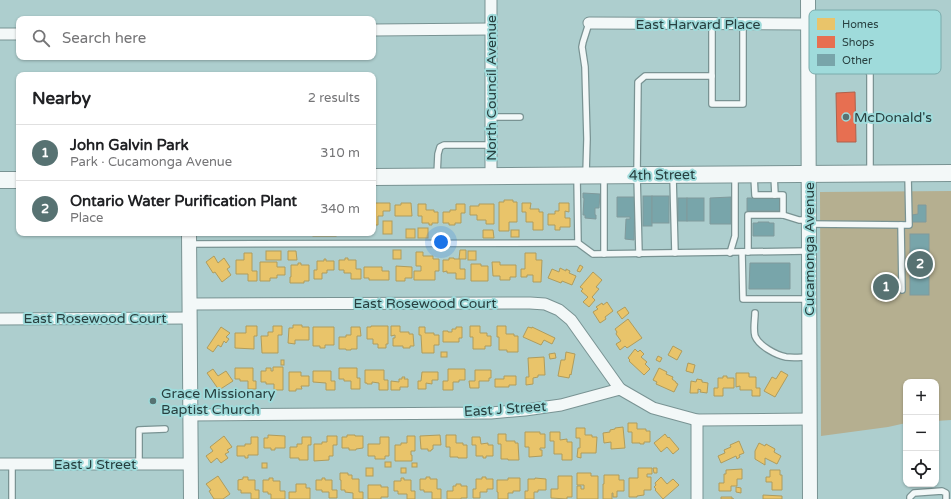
<!DOCTYPE html>
<meta charset="utf-8">
<style>
body{margin:0;font-family:"Varela Round",sans-serif;background:#f6f6f6;color:#202124}
.controls{position:absolute;right:12px;bottom:12px;display:grid;overflow:hidden;border-radius:8px;box-shadow:0 1px 3px #0004}
.controls button{width:36px;height:36px;display:grid;place-items:center;padding:0;border:0;border-bottom:1px solid #e0e0e0;background:#fff;color:#202124;font:20px sans-serif}
.you{position:absolute;left:441px;top:242px;width:14px;height:14px;margin:-10px;border:3px solid #fff;border-radius:50%;background:#1a73e8;box-shadow:0 0 0 6px #1a73e833}
.badge{display:grid;place-items:center;width:26px;height:26px;border-radius:50%;background:#577272;color:#fff;font-size:13px;font-weight:700}
.pin{position:absolute;translate:-50% -50%;border:2px solid #fff;box-shadow:0 1px 4px #0006}
.list{margin:0;padding:0;list-style:none}
h2{display:flex;justify-content:space-between;align-items:center;height:52px;margin:0;padding:0 16px;font-size:17px}
h2 small{font-size:13px;font-weight:400;color:#757577}
.list li{display:grid;grid-template-columns:26px 1fr auto;gap:12px;align-items:center;box-sizing:border-box;height:56px;padding:0 16px;border-top:1px solid #e0e0e0}
.list b{display:block;font-size:15px;white-space:nowrap}
.list p{margin:0;font-size:13px;white-space:nowrap;color:#757577}
.list em{font-size:13px;font-style:normal;color:#757577}
.icon{flex:none;width:22px;height:22px;fill:none;stroke:currentColor;stroke-width:2;stroke-linecap:round;stroke-linejoin:round}
.map{position:relative;flex:none;width:951px;height:499px;overflow:hidden}
.search{position:absolute;background:#fff;box-shadow:0 1px 3px #0004;left:16px;top:16px;width:360px;height:44px;display:flex;align-items:center;gap:10px;box-sizing:border-box;padding:0 14px;border-radius:8px;color:#757577;font-size:15px}
.panel{position:absolute;background:#fff;box-shadow:0 1px 3px #0004;left:16px;top:72px;width:360px;height:164px;border-radius:8px}
.map>svg:first-child{display:block}
</style>
<div class="map">
<svg width="951" height="499" viewBox="0 0 951 499">
<rect width="100%" height="100%" fill="#adcece"/>
<!-- green -->
<polygon fill="#b5af90" points="951,191 951,420 936,421 936,382 906,382 906,423 888,427 821,436 820,192"/>
<!-- homes -->
<g fill="#e9c46a" stroke="#af9c5d">
<polygon points="504,200 513,200 513,202 517,202 517,222 509,222 509,231 499,231 499,202 504,202"/>
<polygon points="373,203 390,203 390,211 383,211 383,216 378,216 378,225 373,225"/>
<polygon points="401,203 411,203 412,216 395,216 395,205 401,205"/>
<polygon points="522,203 531,203 530,209 539,209 539,212 543,212 543,230 533,230 533,222 526,222 526,212 522,212"/>
<polygon points="559,203 569,203 569,212 565,211 565,218 570,218 570,227 560,227 560,230 555,230 555,225 548,225 548,214 555,214 555,211 559,211"/>
<polygon points="418,204 426,204 426,210 434,210 434,212 438,212 438,223 432,223 432,225 429,225 429,223 422,223 422,216 418,216"/>
<polygon points="456,204 465,204 465,213 461,213 461,223 455,223 455,225 449,225 449,223 443,223 443,212 450,212 450,210 456,210"/>
<polygon points="479,204 494,204 494,224 486,224 486,220 477,220 477,215 470,215 470,206 479,206"/>
<rect x="383" y="221" width="9" height="13"/>
<rect x="418" y="228" width="10" height="10"/>
<rect x="406" y="229" width="9" height="9"/>
<polygon points="483,230 493,230 494,238 483,238"/>
<rect x="511" y="230" width="8" height="7"/>
<rect x="313" y="233" width="23" height="3"/>
<rect x="393" y="250" width="8" height="9"/>
<polygon points="460,250 466,250 466,259 459,259"/>
<rect x="266" y="251" width="15" height="9"/>
<polygon points="288,251 296,251 297,260 288,260"/>
<rect x="468" y="251" width="8" height="9"/>
<polygon points="416,252 423,252 423,256 433,256 433,259 439,259 439,271 435,271 435,280 414,280 414,271 421,271 421,266 416,266"/>
<polygon points="244,253 252,253 252,271 257,271 257,281 248,281 248,274 236,274 236,260 244,260"/>
<polygon points="525,253 536,253 536,260 542,260 541,282 533,282 533,275 527,275 527,277 521,277 521,269 525,269"/>
<polygon points="214,256 218,263 224,258 230,267 227,269 231,275 222,282 215,272 213,273 206,262"/>
<polygon points="345,258 348,258 348,260 356,260 356,269 361,269 361,279 351,279 351,273 344,273 344,270 339,270 339,260 345,260"/>
<polygon points="449,258 454,258 454,259 460,259 460,269 465,269 465,279 456,279 456,273 447,273 447,271 443,272 443,260 449,260"/>
<polygon points="324,259 326,259 326,261 334,261 334,270 327,270 327,273 322,273 322,279 314,279 314,270 317,270 317,261 324,261"/>
<polygon points="260,262 277,262 277,267 285,267 285,275 277,275 277,278 270,278 270,281 260,281"/>
<polygon points="492,262 500,262 500,265 516,265 516,277 510,277 510,280 500,280 500,276 493,276"/>
<polygon points="298,263 301,263 301,265 309,265 309,281 304,281 304,283 290,283 290,277 291,277 291,265 298,265"/>
<polygon points="471,264 481,264 481,266 488,266 488,281 471,281"/>
<polygon points="580,265 583,267 580,272 577,271"/>
<polygon points="396,266 412,267 412,278 405,278 405,281 396,281"/>
<polygon points="364,267 382,267 382,271 389,271 389,280 369,280 369,278 364,278"/>
<polygon points="560,268 566,271 566,269 570,271 569,273 576,276 572,285 562,281 561,283 548,278 552,269 559,272"/>
<polygon points="593,272 602,280 596,287 599,289 592,297 595,300 589,307 583,302 588,297 581,291 583,289 580,287"/>
<polygon points="607,302 613,311 605,317 606,319 600,323 593,312 598,309 596,307 602,303 603,305"/>
<polygon points="625,307 629,313 622,319 617,312"/>
<polygon points="628,319 642,338 627,348 625,346 620,350 616,344 621,341 616,334 617,332 615,329"/>
<polygon points="293,325 302,325 302,327 309,327 309,340 295,340 295,344 288,343 289,328 293,328"/>
<polygon points="246,326 257,326 257,336 254,336 254,349 235,348 235,333 246,333"/>
<polygon points="273,326 282,326 282,335 278,335 278,353 262,353 261,336 268,336 268,332 273,332"/>
<polygon points="371,326 388,326 388,344 386,344 386,348 378,348 378,344 373,344 373,339 367,339 367,327 371,327"/>
<polygon points="391,326 400,326 400,332 409,332 409,334 413,334 414,346 410,346 410,348 403,348 403,346 393,346 393,338 395,338 395,335 391,336"/>
<polygon points="470,326 480,326 480,333 487,333 487,336 491,336 491,346 485,346 485,349 473,349 473,337 470,337"/>
<polygon points="497,326 506,326 506,334 514,334 514,336 518,336 518,352 507,352 507,350 499,350 499,337 497,337"/>
<polygon points="221,327 230,333 226,337 229,339 226,343 224,341 221,347 218,345 213,352 207,348"/>
<polygon points="313,327 334,327 334,345 325,345 325,348 320,348 320,346 313,346"/>
<polygon points="351,327 360,327 361,336 357,336 357,349 351,349 351,350 346,350 346,349 339,349 339,337 346,337 346,335 351,335"/>
<polygon points="419,327 425,327 425,333 434,333 434,335 439,335 439,345 434,345 434,353 422,353 421,335 419,335"/>
<polygon points="456,327 462,327 462,338 459,338 459,342 443,342 443,331 448,331 448,332 452,332 452,329 456,329"/>
<polygon points="528,327 532,328 532,327 555,338 552,344 544,340 541,345 523,337"/>
<polygon points="673,346 682,351 677,360 668,355"/>
<polygon points="635,349 638,352 640,350 644,354 641,357 647,362 645,364 650,369 644,375 629,361 630,360 628,358"/>
<rect x="441" y="352" width="6" height="5"/>
<polygon points="566,352 575,354 571,375 570,374 569,378 558,376 561,360 565,360"/>
<polygon points="555,353 556,358 550,359 549,354"/>
<polygon points="658,356 662,358 660,362 656,360"/>
<polygon points="544,357 545,375 538,375 538,377 533,378 533,384 526,385 526,377 529,377 528,358"/>
<rect x="281" y="360" width="3" height="5"/>
<polygon points="688,363 695,365 693,373 686,371"/>
<polygon points="273,367 283,367 283,390 274,390 274,384 266,384 266,382 261,382 261,371 266,371 266,368 271,368 271,371 273,371"/>
<polygon points="235,368 253,368 253,381 256,381 256,389 248,389 248,381 240,381 240,379 235,379"/>
<polygon points="339,368 357,368 357,378 360,378 360,389 351,389 351,381 344,381 344,379 339,379"/>
<polygon points="659,368 667,372 666,374 673,377 672,379 676,382 676,383 678,384 674,392 656,384 657,382 653,380"/>
<polygon points="213,369 218,376 226,371 233,381 219,390 207,373"/>
<polygon points="448,369 465,369 465,380 459,380 459,382 453,382 453,390 443,390 443,381 448,381"/>
<polygon points="365,370 384,370 384,380 388,380 388,390 379,390 379,383 372,382 372,384 367,384 367,383 365,383"/>
<polygon points="475,370 491,370 491,378 489,378 489,381 479,381 479,388 470,388 469,381 475,381"/>
<polygon points="313,371 331,371 331,381 335,381 335,390 326,390 326,383 313,382"/>
<polygon points="781,371 788,375 775,397 764,391 772,377 776,379"/>
<polygon points="289,372 301,372 301,376 309,376 309,386 301,386 302,389 296,389 296,391 289,391"/>
<polygon points="422,372 438,372 438,380 432,380 432,384 426,383 426,389 418,389 418,381 421,381"/>
<polygon points="736,373 749,373 749,377 756,377 756,388 760,388 760,396 752,396 752,390 740,390 740,386 736,387"/>
<polygon points="504,376 516,376 516,385 509,385 509,387 495,387 495,379 504,379"/>
<polygon points="723,376 727,376 727,378 734,378 734,388 723,388 723,396 714,396 714,388 718,388 718,378 723,378"/>
<polygon points="402,377 405,377 404,379 408,379 408,387 400,387 400,390 391,390 391,381 399,382 399,379 402,379"/>
<polygon points="697,379 702,380 702,382 708,383 707,393 700,392 701,390 698,389 698,393 690,393 691,381 696,382"/>
<polygon points="628,423 637,423 637,429 646,429 646,431 650,431 650,442 644,442 644,444 640,444 640,443 632,443 632,432 628,432"/>
<polygon points="623,427 625,448 611,449 611,442 604,443 603,433 610,432 610,430 615,429 615,428"/>
<polygon points="576,428 585,428 585,435 592,435 592,437 597,437 596,453 581,453 581,458 577,457 578,448 580,448 580,438 576,438"/>
<polygon points="525,432 540,432 540,434 545,434 545,448 540,448 540,450 542,450 542,456 529,457 529,447 525,447"/>
<polygon points="550,432 560,432 560,440 567,439 567,442 572,442 572,460 562,460 562,454 554,454 554,441 550,441"/>
<polygon points="498,434 506,434 506,441 515,441 515,443 518,443 519,460 508,460 508,459 501,459 501,444 498,444"/>
<polygon points="665,434 668,438 669,437 679,449 673,454 667,447 661,452 654,443"/>
<polygon points="268,435 285,436 285,448 275,448 275,450 271,450 271,448 264,448 264,438 268,438"/>
<polygon points="347,435 355,435 355,436 363,436 363,448 356,449 356,450 349,450 349,448 342,448 342,437 347,437"/>
<polygon points="440,435 441,445 433,445 433,449 431,450 431,451 428,451 428,449 421,449 420,436"/>
<polygon points="446,435 456,435 456,443 463,443 463,445 467,445 467,458 458,458 458,457 450,457 450,447 446,447"/>
<polygon points="224,436 232,447 227,450 229,452 225,454 228,458 221,463 217,458 211,463 206,456 213,451 210,447"/>
<polygon points="327,436 337,436 337,445 333,445 333,456 329,456 329,460 314,461 314,444 322,444 322,442 327,442"/>
<polygon points="407,436 415,436 415,451 411,451 411,455 412,455 412,461 395,461 395,445 401,445 401,443 407,443"/>
<polygon points="251,437 258,437 258,455 248,455 248,458 245,458 245,456 237,456 237,446 245,446 245,444 251,444"/>
<polygon points="302,437 311,437 311,445 308,445 308,460 299,460 299,458 290,458 290,447 297,447 297,444 302,444"/>
<polygon points="380,437 389,437 389,456 385,456 385,459 375,459 375,456 368,456 368,444 380,444"/>
<polygon points="472,437 480,437 481,444 488,443 488,445 493,445 493,456 486,456 486,458 483,458 483,456 476,456 476,445 472,445"/>
<polygon points="739,441 744,453 739,455 740,457 737,459 736,456 721,463 718,456 725,453 724,450 731,447 730,445"/>
<polygon points="759,443 765,446 766,444 775,449 774,452 781,456 777,464 765,458 765,465 755,459 755,451"/>
<rect x="385" y="462" width="6" height="5"/>
<rect x="262" y="463" width="5" height="5"/>
<rect x="412" y="463" width="5" height="4"/>
<rect x="366" y="468" width="7" height="8"/>
<rect x="401" y="468" width="5" height="5"/>
<polygon points="638,468 652,468 652,474 647,474 647,477 651,477 651,490 644,490 644,495 637,496 637,497 629,497 629,478 638,478"/>
<polygon points="653,468 657,468 657,473 654,473"/>
<polygon points="742,469 742,479 737,479 737,486 731,486 731,491 719,491 719,483 724,483 724,474 726,474 726,470"/>
<polygon points="770,470 780,470 780,475 782,475 782,490 772,490 772,482 766,482 766,477 770,477"/>
<polygon points="340,473 348,473 348,475 352,475 352,479 359,479 359,492 363,492 363,499 353,499 353,493 345,492 345,490 341,490 341,480 340,480"/>
<polygon points="577,473 591,473 591,476 598,476 598,499 577,499 577,486 581,486 581,489 584,489 584,485 577,485"/>
<polygon points="604,475 619,475 619,480 624,480 624,491 617,491 617,497 613,497 613,493 612,493 612,499 603,499 603,484 604,484"/>
<polygon points="218,476 230,494 223,499 214,499 209,491 211,490 206,484"/>
<polygon points="558,476 572,476 572,497 567,497 567,499 551,498 551,489 558,489"/>
<polygon points="243,477 248,477 248,480 255,480 255,490 259,490 259,499 251,499 251,493 241,493 241,490 238,490 238,480 243,479"/>
<polygon points="426,477 430,477 430,479 437,479 437,489 441,489 441,499 432,499 432,492 424,492 424,490 420,490 420,479 426,479"/>
<polygon points="482,477 486,477 486,479 493,479 493,489 487,489 487,492 480,492 480,498 473,498 473,489 476,489 476,479 482,479"/>
<polygon points="661,477 667,484 673,479 679,485 663,499 655,490 656,489 654,487 656,485 655,483"/>
<polygon points="269,478 273,478 273,481 280,481 280,491 285,491 285,499 271,499 271,494 268,494 268,492 263,492 263,480 269,480"/>
<polygon points="322,478 325,478 325,480 332,480 332,490 337,490 337,498 329,498 329,492 322,492 322,490 316,490 316,480 322,480"/>
<polygon points="401,478 404,478 404,480 411,480 411,491 415,491 415,499 407,499 407,494 398,494 398,491 394,491 394,481 401,481"/>
<polygon points="508,478 520,478 520,491 513,491 513,493 508,493 508,499 498,499 498,492 497,492 497,480 508,480"/>
<polygon points="535,478 546,479 546,490 538,490 538,492 534,492 534,499 525,499 525,491 528,491 528,479 535,479"/>
<polygon points="296,484 306,484 306,488 310,488 310,499 289,499 289,492 296,492"/>
<polygon points="456,484 461,484 461,486 467,486 467,498 461,498 461,499 447,499 447,491 453,491 453,486 456,486"/>
<polygon points="368,485 381,485 381,487 388,487 388,497 381,497 381,499 368,499"/>
<polygon points="736,487 741,488 741,493 736,492"/>
<polygon points="763,495 782,496 782,499 763,499"/>
<polygon points="721,497 732,497 732,499 734,499 721,499"/>
</g>
<!-- shops -->
<polygon fill="#e76f51" stroke="#ae614c" points="855,92 856,142 837,142 836,93"/>
<!-- building -->
<g fill="#78a5aa" stroke="#809a9c">
<polygon points="583,193 600,194 599,208 595,208 595,215 596,215 596,219 585,218 585,215 583,215 584,198 583,198"/>
<rect x="643" y="196" width="9" height="30"/>
<rect x="652" y="196" width="17" height="27"/>
<polygon points="617,197 635,197 634,240 625,239 626,219 630,219 630,217 617,217"/>
<polygon points="731,197 731,224 710,224 710,198"/>
<rect x="678" y="198" width="9" height="23"/>
<rect x="687" y="198" width="17" height="23"/>
<polygon points="747,198 780,198 781,211 747,211"/>
<polygon points="918,205 926,205 926,222 912,222 912,215 918,214"/>
<polygon points="758,222 769,222 769,223 774,223 774,236 753,236 753,223 758,223"/>
<rect x="910" y="234" width="19" height="61"/>
<polygon points="750,263 790,263 790,289 749,289"/>
</g>
<g fill="none" stroke-linecap="round" stroke-linejoin="round">
<defs>
<g id="service">
<polyline points="712,24 712,104 743,104 743,24"/>
<polyline points="808,66 865,66 870,74 870,171"/>
<polyline points="491,117 520,117"/>
<polyline points="586,174 587,139 585,67 582,47 583,42 589,23"/>
<polyline points="437,175 438,154 440,147 444,145 491,145"/>
<polyline points="774,175 775,195"/>
<polyline points="577,176 578,243 593,254 808,251"/>
<polyline points="754,176 755,195 783,195 783,215"/>
<polyline points="673,177 675,253"/>
<polyline points="809,224 909,225 908,175"/>
<polyline points="901,225 902,290"/>
<polyline points="190,244 578,243"/>
<polyline points="742,252 743,299 809,299"/>
<polyline points="748,252 748,215 783,215 799,220 808,220"/>
<polyline points="730,253 735,236 735,177"/>
<polyline points="604,254 604,176"/>
<polyline points="639,254 637,175 638,82 645,76 712,76"/>
<path d="M755,313C755,320 753,329 755,336C759,346 776,355 786,357C794,358 802,357 809,357"/>
<polyline points="12,464 12,499"/>
<polyline points="139,464 139,430 165,429"/>
<polyline points="910,499 910,497 914,493 942,491 946,493 946,499"/>
</g>
<g id="minor">
<polyline points="491,0 491,177"/>
<polyline points="589,23 808,24"/>
<polyline points="373,30 491,29"/>
<polyline points="0,34 19,34"/>
<polyline points="190,304 530,303 545,304 559,310 571,320 620,389"/>
<polyline points="0,319 190,318"/>
<polyline points="190,415 491,413 525,410 561,405 620,389 653,408 697,420 810,419"/>
<polyline points="697,420 697,499"/>
<polyline points="0,464 191,464"/>
</g>
<g id="tertiary">
<polyline points="808,0 810,499"/>
<polyline points="189,233 191,499"/>
</g>
<g id="secondary">
<polyline points="373,177 951,173"/>
<polyline points="0,180 19,180"/>
</g>
</defs>
<!-- service casing -->
<use href="#service" stroke="#799393" stroke-width="8"/>
<!-- minor casing -->
<use href="#minor" stroke="#799393" stroke-width="13"/>
<!-- tertiary casing -->
<use href="#tertiary" stroke="#799393" stroke-width="16"/>
<!-- secondary casing -->
<use href="#secondary" stroke="#799393" stroke-width="18"/>
<!-- service -->
<use href="#service" stroke="#f3f8f8" stroke-width="5.5"/>
<!-- minor -->
<use href="#minor" stroke="#f3f8f8" stroke-width="11"/>
<!-- tertiary -->
<use href="#tertiary" stroke="#f3f8f8" stroke-width="14"/>
<!-- secondary -->
<use href="#secondary" stroke="#f3f8f8" stroke-width="16"/>
</g>
<!-- markers -->
<g fill="#577272" stroke="#9fdbdb" stroke-width="1.5">
<circle cx="846" cy="117" r="4"/>
<circle cx="153" cy="401" r="4"/>
</g>
<g text-anchor="middle" dominant-baseline="central" stroke-width="4" stroke-linejoin="round" paint-order="stroke">
<!-- street labels -->
<g font-size="14" fill="#284040" stroke="#9fdbdb">
<text x="698" y="24">East Harvard Place</text>
<text transform="translate(491 88) rotate(-90)">North Council Avenue</text>
<text transform="translate(662 175) rotate(-1)">4th Street</text>
<text transform="translate(809 249) rotate(-90)">Cucamonga Avenue</text>
<text x="425" y="303">East Rosewood Court</text>
<text x="95" y="318">East Rosewood Court</text>
<text transform="translate(505 409) rotate(-4)">East J Street</text>
<text x="95" y="464">East J Street</text>
</g>
<!-- poi labels -->
<g font-size="14" fill="#284040" stroke="#9fdbdb" text-anchor="start">
<text x="854" y="117">McDonald's</text>
<text x="161" y="393">Grace Missionary<tspan x="161" dy="16">Baptist Church</tspan></text>
</g>
</g>
<!-- legend -->
<rect x="809" y="10" width="132" height="64" rx="6" fill="#9fdbdb" stroke="#7bacac" stroke-width="1"/>
<rect x="817" y="18" width="18" height="12" fill="#e9c46a"/>
<rect x="817" y="36" width="18" height="12" fill="#e76f51"/>
<rect x="817" y="54" width="18" height="12" fill="#78a5aa"/>
<g font-size="11" fill="#284040">
<text x="842" y="28">Homes</text>
<text x="842" y="46">Shops</text>
<text x="842" y="64">Other</text>
</g>
</svg>
<div class="controls">
<button>+</button>
<button>−</button>
<button><svg class="icon" aria-label="locate" viewBox="0 0 24 24"><circle cx="12" cy="12" r="6"/><path d="M12 2v4M12 18v4M2 12h4M18 12h4"/></svg></button>
</div>
<div class="you"></div>
<div class="pin badge" style="left:886px;top:287px">1</div>
<div class="pin badge" style="left:920px;top:264px">2</div>
<div class="search"><svg class="icon" aria-label="search" viewBox="0 0 24 24"><circle cx="10" cy="10" r="6"/><path d="M15 15l6 6"/></svg>Search here</div>
<section class="panel">
<h2>Nearby<small>2 results</small></h2>
<ul class="list">
<li><span class="badge">1</span><div><b>John Galvin Park</b><p>Park · Cucamonga Avenue</p></div><em>310 m</em></li>
<li><span class="badge">2</span><div><b>Ontario Water Purification Plant</b><p>Place</p></div><em>340 m</em></li>
</ul>
</section>
</div>
